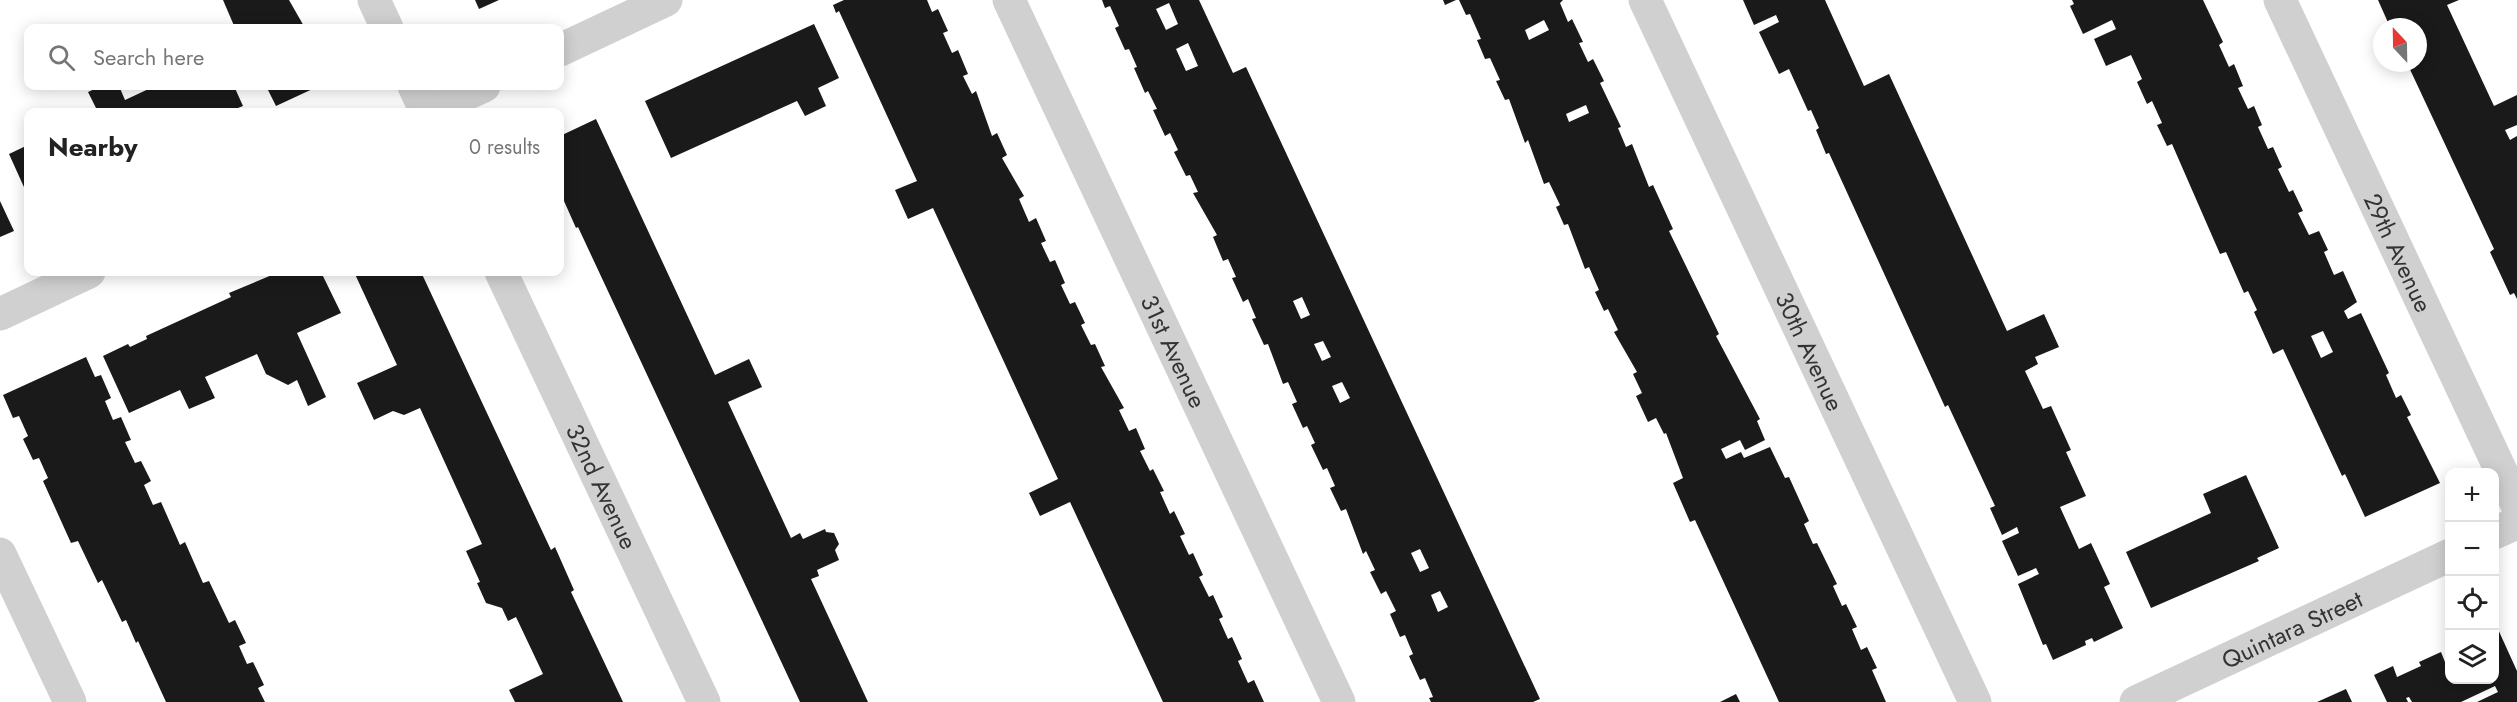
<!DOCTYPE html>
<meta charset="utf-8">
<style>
body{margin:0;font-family:Jost,sans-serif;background:#f6f6f6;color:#222}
.controls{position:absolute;right:18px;bottom:18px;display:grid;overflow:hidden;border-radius:12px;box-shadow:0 3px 15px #0003}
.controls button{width:54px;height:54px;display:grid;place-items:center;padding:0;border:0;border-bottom:2px solid #e0e0e0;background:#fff;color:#222;font:30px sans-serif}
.compass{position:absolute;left:2373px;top:18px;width:54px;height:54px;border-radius:50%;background:#fff;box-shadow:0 3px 15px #0003;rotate:338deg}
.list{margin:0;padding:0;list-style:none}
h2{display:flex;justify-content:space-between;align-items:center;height:78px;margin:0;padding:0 24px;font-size:26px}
h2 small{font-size:20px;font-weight:400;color:#767676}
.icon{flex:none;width:33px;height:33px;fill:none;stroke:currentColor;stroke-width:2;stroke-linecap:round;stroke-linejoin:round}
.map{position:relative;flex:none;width:2517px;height:702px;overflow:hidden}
.search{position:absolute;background:#fff;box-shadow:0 3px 15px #0003;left:24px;top:24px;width:540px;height:66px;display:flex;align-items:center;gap:15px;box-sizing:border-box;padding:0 21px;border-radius:12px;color:#767676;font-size:22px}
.panel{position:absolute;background:#fff;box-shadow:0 3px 15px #0003;left:24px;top:108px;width:540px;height:168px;border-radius:12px}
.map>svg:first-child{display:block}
</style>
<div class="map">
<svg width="2517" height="702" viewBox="0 0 2517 702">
<rect width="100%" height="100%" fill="#fff"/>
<!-- building -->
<g fill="#1a1a1a" fill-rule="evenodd">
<polygon points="223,0 289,0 305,28 235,28"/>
<polygon points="475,0 499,0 479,9"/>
<polygon points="844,0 927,0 932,12 938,9 948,31 943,33 952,53 958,50 968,74 963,76 972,94 976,91 992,136 997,133 1007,155 1002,158 1024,196 1019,199 1029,222 1036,218 1046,241 1041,243 1050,262 1055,260 1065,283 1061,285 1070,304 1075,302 1085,323 1081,325 1091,345 1095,344 1105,366 1101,367 1124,408 1119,410 1129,431 1136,428 1145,449 1140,451 1150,471 1153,469 1164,491 1160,492 1170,514 1174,511 1185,534 1180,536 1189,555 1193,553 1203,575 1199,577 1209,597 1213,595 1223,617 1219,619 1228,639 1232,637 1242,659 1238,661 1248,683 1254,680 1264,702 1163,702 1070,502 1040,516 1029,493 1058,479 933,208 908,219 895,190 917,181 839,11 836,13 833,5"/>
<path d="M1102,0H1199L1233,73L1246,67L1540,699L1533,702H1431L1429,698L1433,697L1425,678L1420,680L1409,656L1413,654L1405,635L1400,637L1390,614L1396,611L1386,591L1381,594L1370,572L1375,570L1366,551L1363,554L1346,509L1341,511L1330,488L1335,486L1327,468L1323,470L1311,445L1315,443L1307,426L1303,428L1292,404L1297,402L1288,382L1283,384L1268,344L1264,345L1252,319L1256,318L1248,299L1243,302L1232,278L1236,277L1228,259L1223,261L1213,237L1217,235L1193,193L1198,192L1190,175L1186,176L1174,152L1178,150L1170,133L1165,136L1153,110L1157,109L1148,91L1145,93L1134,68L1137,67L1129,49L1125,50L1115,28L1119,26L1110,6L1105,8ZM1169,3L1178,24L1166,30L1156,9ZM1188,43L1198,66L1186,71L1176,49ZM1302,297L1310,315L1301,319L1293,301ZM1323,341L1331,357L1322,361L1314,344ZM1342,382L1350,398L1340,403L1332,386ZM1420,549L1429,568L1420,572L1411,553ZM1440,591L1448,607L1438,612L1431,595Z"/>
<polygon points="1443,0 1456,0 1445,5"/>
<path d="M1459,0H1563L1560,3L1568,22L1572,19L1583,42L1579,43L1588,62L1593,59L1604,81L1600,83L1621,127L1618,128L1626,147L1632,144L1649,187L1653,185L1673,229L1669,231L1719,334L1716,336L1760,419L1757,421L1765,440L1745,450L1740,440L1721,449L1726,459L1741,452L1744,458L1770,447L1785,478L1789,477L1809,521L1804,524L1813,544L1817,543L1837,584L1833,586L1842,606L1846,604L1857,627L1852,629L1861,650L1867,647L1877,668L1872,670L1886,702H1779L1695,520L1690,522L1673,483L1683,478L1666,433L1664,434L1656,418L1648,422L1636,396L1642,393L1633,374L1637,372L1614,332L1618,330L1608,309L1604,311L1595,292L1599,290L1589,267L1585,269L1568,224L1564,225L1556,207L1560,205L1549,182L1544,184L1528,140L1525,143L1509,99L1505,100L1496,81L1500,80L1490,58L1485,59L1477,40L1481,39L1470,14L1466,15ZM1544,20L1549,30L1529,40L1525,30ZM1586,105L1589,113L1569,122L1566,114Z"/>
<polygon points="1743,0 1825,0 1864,86 1889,74 2007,331 2044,314 2059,347 2035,357 2038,364 2025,371 2043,409 2051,406 2071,450 2066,452 2086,496 2060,507 2079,549 2091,543 2110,584 2104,587 2123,628 2094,642 2092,638 2085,641 2086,645 2053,660 2046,644 2043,645 2018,584 2039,574 2036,568 2018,576 2002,541 2019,533 2017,527 2002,535 1990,508 1995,506 1948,405 1945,407 1829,153 1826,154 1816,130 1819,128 1811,110 1808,111 1789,69 1779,74 1759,32 1779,22 1776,15 1754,25"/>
<path d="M2072,0H2203L2223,42L2219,45L2229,67L2234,64L2243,86L2238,88L2248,109L2254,106L2262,125L2258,127L2268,149L2273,147L2282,167L2278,169L2289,192L2293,190L2303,211L2298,213L2309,235L2319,231L2328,250L2324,252L2334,275L2343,271L2357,302L2344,311L2348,319L2361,313L2389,373L2386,375L2396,398L2401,395L2411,415L2407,417L2440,483L2365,517L2345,474L2342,476L2283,349L2273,354L2254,312L2257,310L2248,291L2244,293L2226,252L2220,254L2172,144L2167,146L2157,125L2162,123L2152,101L2147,104L2137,82L2142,79L2131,55L2106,66L2094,39L2116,29L2112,20L2083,34L2070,6L2074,4ZM2323,331L2333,352L2321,358L2311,336Z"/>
<polygon points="2378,0 2459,0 2447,5 2494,106 2517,95 2517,125 2505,130 2510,140 2517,136 2517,299 2514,293 2510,295 2490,252 2494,249 2407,63 2418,63 2418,27 2390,27"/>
<polygon points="814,24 839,78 818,88 826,106 805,116 797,101 671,158 645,101"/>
<polygon points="101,86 119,86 125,100 155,86 234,86 243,106 228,112 98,112 88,92"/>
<polygon points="266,86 319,86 276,106"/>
<polygon points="596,119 715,375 749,359 762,387 728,402 791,538 800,533 803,539 825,529 826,532 834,533 839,544 835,550 839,560 817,570 819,576 811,579 868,702 800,702 578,227 576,228 560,192 560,136"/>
<polygon points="28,145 28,196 9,154"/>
<polygon points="0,201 14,231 0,237"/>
<polygon points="279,272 321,272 341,313 297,333 326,397 308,406 297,380 288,385 266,374 257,354 205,377 215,398 189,409 180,390 129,413 103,356 128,344 130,347 147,339 146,336 231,297 229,293"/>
<polygon points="354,272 421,272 551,550 555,547 574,590 571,592 623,702 515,702 509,690 543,674 516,617 508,621 502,608 486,603 477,583 480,582 466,551 482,544 420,408 404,415 393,411 374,420 357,383 397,365"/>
<polygon points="86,357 95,377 101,375 111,398 105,401 113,420 121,417 131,440 125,442 135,463 141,461 151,481 144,485 153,505 161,502 180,545 185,542 203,583 209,581 229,623 235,620 246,643 239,646 247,664 253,662 264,685 258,688 265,702 166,702 138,641 136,643 126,620 122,622 102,580 98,583 78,541 71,543 43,481 48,478 39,458 33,460 23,439 28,436 19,416 13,418 3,395"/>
<polygon points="2246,475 2279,548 2257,558 2259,561 2151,608 2126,552 2211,513 2203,494"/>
<polygon points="2497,627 2517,671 2517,702 2477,702 2498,692 2495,686 2461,702 2412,702 2409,697 2406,698 2408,702 2387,702 2374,675 2393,666 2397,677 2421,666 2419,662 2441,652 2445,662 2450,660 2450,680 2494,680 2494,628"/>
<polygon points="2346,689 2352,702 2317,702"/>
<polygon points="1736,694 1740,702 1720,702"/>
</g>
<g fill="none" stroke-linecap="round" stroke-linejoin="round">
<!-- minor -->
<g stroke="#d0d0d0" stroke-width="33">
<polyline points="374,0 387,28"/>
<path id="s1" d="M1009,0L1339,702"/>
<path id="s2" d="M1645,0L1975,702"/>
<path id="s3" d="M2280,0L2517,505"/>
<polyline points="560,50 666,0"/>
<polyline points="414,86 426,112"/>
<polyline points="427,112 484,86"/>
<path id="s4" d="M501,272L704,702"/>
<polyline points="0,314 89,272"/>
<polyline points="2494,533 2517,523"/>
<polyline points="0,554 70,702"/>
<path id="s5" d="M2136,702L2450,555"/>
</g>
</g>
<g text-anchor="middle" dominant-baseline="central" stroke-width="6" stroke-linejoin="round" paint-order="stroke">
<!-- street labels -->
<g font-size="24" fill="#333" stroke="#fff">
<text stroke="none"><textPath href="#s3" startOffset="279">29th Avenue</textPath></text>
<text stroke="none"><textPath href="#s1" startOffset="388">31st Avenue</textPath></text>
<text stroke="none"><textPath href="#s2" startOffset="388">30th Avenue</textPath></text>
<text stroke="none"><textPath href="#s4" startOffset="237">32nd Avenue</textPath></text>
<text stroke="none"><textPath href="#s5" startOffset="172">Quintara Street</textPath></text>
</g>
</g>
</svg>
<div class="controls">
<button>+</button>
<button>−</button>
<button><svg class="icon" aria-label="locate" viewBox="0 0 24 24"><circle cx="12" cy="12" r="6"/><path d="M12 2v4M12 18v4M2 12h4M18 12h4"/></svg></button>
<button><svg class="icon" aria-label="layers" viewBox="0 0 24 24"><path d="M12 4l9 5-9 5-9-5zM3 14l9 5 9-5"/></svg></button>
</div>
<svg class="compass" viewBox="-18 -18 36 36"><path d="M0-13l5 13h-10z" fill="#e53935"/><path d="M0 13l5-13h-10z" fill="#767676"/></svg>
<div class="search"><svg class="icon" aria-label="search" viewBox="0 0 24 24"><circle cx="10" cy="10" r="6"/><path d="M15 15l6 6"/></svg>Search here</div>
<section class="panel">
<h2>Nearby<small>0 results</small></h2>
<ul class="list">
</ul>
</section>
</div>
